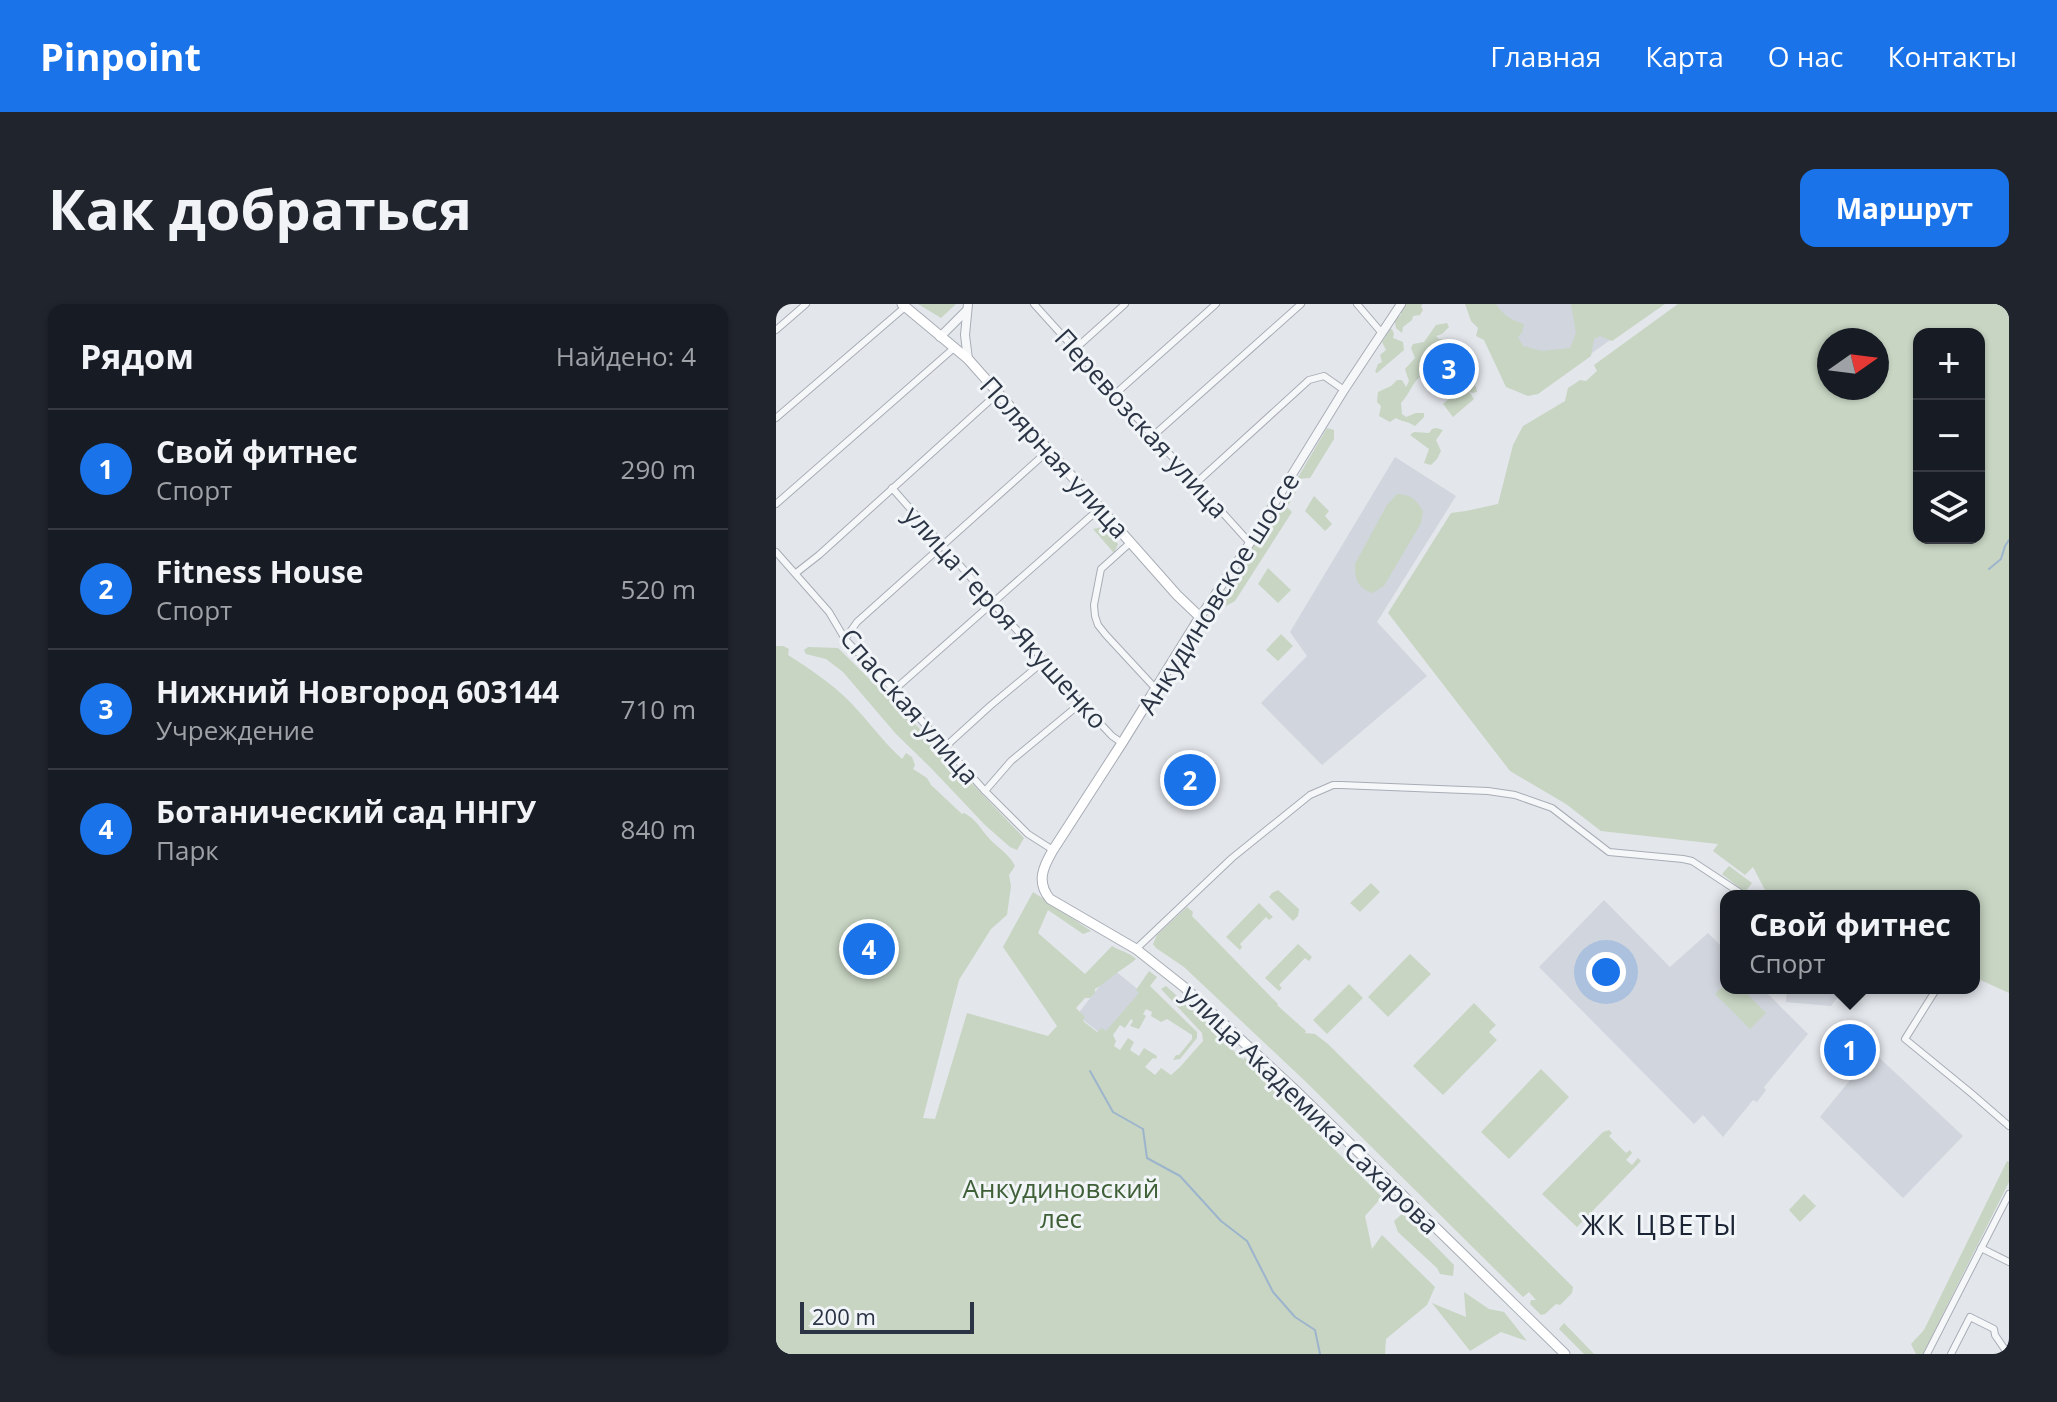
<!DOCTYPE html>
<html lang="ru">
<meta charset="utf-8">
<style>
body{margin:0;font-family:"Open Sans",sans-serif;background:#20242c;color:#f1f3f6}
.controls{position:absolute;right:24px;top:24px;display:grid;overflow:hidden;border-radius:16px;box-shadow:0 2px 6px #0004}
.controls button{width:72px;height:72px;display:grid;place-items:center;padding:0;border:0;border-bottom:2px solid #363941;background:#171b24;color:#f1f3f6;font:40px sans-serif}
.compass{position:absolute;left:1041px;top:24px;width:72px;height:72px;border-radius:50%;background:#171b24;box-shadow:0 2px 6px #0004;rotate:76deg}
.scale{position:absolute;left:24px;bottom:20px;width:174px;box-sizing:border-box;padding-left:8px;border:4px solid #2a3444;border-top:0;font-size:22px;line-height:28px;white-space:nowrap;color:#2a3444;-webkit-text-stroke:6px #f2f5f8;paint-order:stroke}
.you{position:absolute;left:830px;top:668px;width:28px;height:28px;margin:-20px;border:6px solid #fff;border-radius:50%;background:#1a73e8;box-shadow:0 0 0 12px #1a73e833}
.badge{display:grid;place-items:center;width:52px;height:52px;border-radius:50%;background:#1a73e8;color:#fff;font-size:26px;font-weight:700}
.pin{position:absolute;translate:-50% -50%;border:4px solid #fff;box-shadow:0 2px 8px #0006}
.popup{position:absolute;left:944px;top:586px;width:260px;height:104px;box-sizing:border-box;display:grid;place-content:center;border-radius:16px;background:#171b24;filter:drop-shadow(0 2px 6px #0005);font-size:26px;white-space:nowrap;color:#9ea1a6}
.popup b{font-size:30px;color:#f1f3f6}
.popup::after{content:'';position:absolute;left:50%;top:100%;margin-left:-16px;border:16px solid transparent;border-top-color:#171b24}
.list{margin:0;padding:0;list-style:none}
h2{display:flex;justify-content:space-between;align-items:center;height:104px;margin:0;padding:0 32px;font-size:34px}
h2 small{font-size:26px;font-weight:400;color:#9ea1a6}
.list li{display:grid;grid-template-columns:52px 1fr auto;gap:24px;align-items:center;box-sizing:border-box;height:120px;padding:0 32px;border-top:2px solid #363941}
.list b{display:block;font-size:30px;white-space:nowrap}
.list p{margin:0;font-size:26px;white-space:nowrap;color:#9ea1a6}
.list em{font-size:26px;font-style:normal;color:#9ea1a6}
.icon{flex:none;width:44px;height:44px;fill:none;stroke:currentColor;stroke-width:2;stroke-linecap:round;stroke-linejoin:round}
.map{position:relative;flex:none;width:1233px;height:1050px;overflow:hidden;border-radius:16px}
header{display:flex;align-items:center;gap:48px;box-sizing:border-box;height:112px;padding:0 40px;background:#1a73e8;color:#fff}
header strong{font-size:38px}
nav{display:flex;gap:44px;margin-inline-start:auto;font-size:28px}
.intro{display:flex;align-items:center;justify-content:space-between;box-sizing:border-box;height:192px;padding:0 48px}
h1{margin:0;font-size:56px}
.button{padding:20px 36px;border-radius:16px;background:#1a73e8;color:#fff;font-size:28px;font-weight:700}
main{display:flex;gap:48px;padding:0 48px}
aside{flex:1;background:#171b24;border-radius:16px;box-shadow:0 2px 6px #0004}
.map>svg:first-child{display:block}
</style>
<header>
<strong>Pinpoint</strong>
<nav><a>Главная</a><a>Карта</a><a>О нас</a><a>Контакты</a></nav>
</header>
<div class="intro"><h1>Как добраться</h1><a class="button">Маршрут</a></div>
<main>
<aside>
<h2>Рядом<small>Найдено: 4</small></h2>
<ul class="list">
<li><span class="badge">1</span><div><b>Свой фитнес</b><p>Спорт</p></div><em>290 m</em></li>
<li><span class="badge">2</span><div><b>Fitness House</b><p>Спорт</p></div><em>520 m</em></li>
<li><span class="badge">3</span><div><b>Нижний Новгород 603144</b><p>Учреждение</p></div><em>710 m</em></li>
<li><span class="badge">4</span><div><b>Ботанический сад ННГУ</b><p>Парк</p></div><em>840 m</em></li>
</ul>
</aside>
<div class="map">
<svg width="1233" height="1050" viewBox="0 0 1233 1050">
<rect width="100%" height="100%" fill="#e3e6eb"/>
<!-- built -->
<g fill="#d1d5dd">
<polygon points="694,0 885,0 758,90"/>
<polygon points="619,153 680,192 601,318 651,372 546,461 485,399 531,352 514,328"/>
<polygon points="828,596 894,663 932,629 950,647 950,684 986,684 1032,730 988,783 990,786 981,798 977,796 947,833 927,811 918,820 763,663"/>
<polygon points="337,665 365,688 329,733 301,711"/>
<polygon points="1011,684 1074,684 1068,694 1060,695 1055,702 1010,698"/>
<polygon points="1097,748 1187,832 1127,894 1044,813"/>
</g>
<!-- green -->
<g fill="#c8d5c3" fill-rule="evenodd">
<polygon points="142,0 180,0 165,14"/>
<polygon points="628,0 647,0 645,2 647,6 644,11 637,12 636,16 627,23 626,29 620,24 618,14 625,11 625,5"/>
<path d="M689,0H720C727,11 735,16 748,20L746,29L742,33L747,42L766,47L794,44L800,29L795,0H889L836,37L824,32L818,35L815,52L762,90L752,92L730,83L708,36L700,32L702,24L695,17Z"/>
<path d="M902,0H1233V689L1198,673V592H1000L989,586L977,563L969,571L937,547L942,540L825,527L790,500L734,467L612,309L675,209L690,207L722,200L737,141L747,122L789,97L792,84L804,76L810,77L821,67L818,61ZM1143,30H1203V234H1143ZM1053,36H1101V84H1053Z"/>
<path d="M671,19L673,23L666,30L660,32L663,35H670L676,46L668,50L672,56L667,60L665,52L659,56L657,54L654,57L661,65L658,70L652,73L647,63H643L645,72C635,80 634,90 625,99L626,110L630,113L640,109H648V113L639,122C632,117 626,118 620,114L614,118L603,112L605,102L601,98L602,88L615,82L621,76H626L630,83L633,77L629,65L639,54L635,44L637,40L648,38L660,21Z"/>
<polygon points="610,25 616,25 618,30 617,34 627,38 628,46 601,69 599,68 602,60 606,58 604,51 610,46 606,38 610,32"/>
<path d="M681,70C690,75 700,76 701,88L696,89L692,86L698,95L677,113L667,100L676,92L672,79Z"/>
<polygon points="551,124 558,126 558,135 534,174 521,175"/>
<polygon points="660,124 667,126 660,136 665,147 661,155 655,161 648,159 653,145 634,131 638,128 653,129 656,125"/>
<polygon points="513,186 520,188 511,203 516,208 459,297 444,305 441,299"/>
<path d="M621,190C635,191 640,195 647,207L645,219L608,282L596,289C582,284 578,275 579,260L611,201Z"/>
<polygon points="538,192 553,207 549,212 556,220 549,227 529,207"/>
<polygon points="327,223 342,240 338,249 317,225"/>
<polygon points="492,264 515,286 502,299 482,280"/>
<polygon points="505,330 517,342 502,357 490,346"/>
<path d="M0,342H7L13,345L12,351C34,365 55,379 74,398C92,416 106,437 126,455L130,449L136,453L139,461L137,465L151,474L155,481L186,510L188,509C199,514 205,525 211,532C220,543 233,549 239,562L233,571L235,582L231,611L215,625L183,676L147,814L159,815L191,709L272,732L281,722L227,643L257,588L315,627L307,630L272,606L262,629L309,670L336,642C344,647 353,648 360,655C352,662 344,666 337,672C330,677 326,681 319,685V689L314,694H309L300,704L309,713L307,717L321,728L326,724L330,727L363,689L360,686L373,667L381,673L374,682L421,728V734L404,755L397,756L400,751H403L416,735V731L391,715L385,718L375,712L376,708L370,705L367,710L370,712L363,725L354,722L357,717L355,715L349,724L344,721L337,731L340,737L338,742L344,746L352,734L358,738L354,746L363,752L368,744L381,752L380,755L377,754L369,763L379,771L385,764L395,771L404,763L427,737L426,729L385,685L390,682L433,721L436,725L435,727L468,756V753L499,783L498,785L606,893L589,912L596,945L606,931L659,983L651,1001L610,1035L609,1050H0Z"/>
<polygon points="32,343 62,344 142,423 248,534 241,546 234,543 209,521 154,463 120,430 67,368 50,355 30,350 28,346"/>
<polygon points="953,562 976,579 969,588 946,570"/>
<polygon points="595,579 604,588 584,608 574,599"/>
<polygon points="502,586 523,605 522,612 517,617 493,593 496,589"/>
<polygon points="483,599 497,613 493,616 490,613 464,640 466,643 464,646 450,633"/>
<polygon points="411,603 417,608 416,612 499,697 502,700 501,701 530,727 529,729 539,730 552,740 797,983 796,989 784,1001 780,1000 769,1010 765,1011 754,1000 755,996 760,996 753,988 747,993 529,777 408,663 380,644 377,640 381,631"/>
<polygon points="522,640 536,653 533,657 529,654 503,681 506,684 503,687 489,674"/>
<polygon points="634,650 655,670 612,713 592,693"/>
<polygon points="950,679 950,684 965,684 990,709 974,725 939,690"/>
<polygon points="573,680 587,694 551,730 537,716"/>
<polygon points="698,699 720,721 713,728 721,736 667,791 637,762"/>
<polygon points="765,765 793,793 733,855 705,828"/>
<polygon points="833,826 836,829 833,832 850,849 854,846 856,849 850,856 856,861 862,854 865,857 801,923 766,890 827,828"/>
<polygon points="1231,857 1233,858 1233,878 1147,1050 1140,1050 1135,1040 1148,1026"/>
<polygon points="1028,890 1040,902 1024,918 1013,906"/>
<polygon points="627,909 678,961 677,972 664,970 661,964 622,928 618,917"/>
<polygon points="688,988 713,1005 728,1008 751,1037 725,1028 694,1047 656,999 690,1013"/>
<polygon points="788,1019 818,1050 808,1050 783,1025"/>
</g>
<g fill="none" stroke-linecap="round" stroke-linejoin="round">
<!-- stream -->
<g stroke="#9db5cc" stroke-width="2">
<polyline points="1213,265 1225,255 1229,242 1233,236"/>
<polyline points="314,767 337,808 367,825 371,854 404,872 445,917 471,937 497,988 519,1013 539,1026 544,1050"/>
</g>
<defs>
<g id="minor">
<polyline points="258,0 474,239"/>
<polyline points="581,0 605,28"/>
<polyline points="0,26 30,0"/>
<polyline points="299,45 349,0"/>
<polyline points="338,91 440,0"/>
<polyline points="0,114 129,3"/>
<polyline points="378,131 525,0"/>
<polyline points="420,179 533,76 548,72 568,86"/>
<polyline points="116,184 305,399 336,432 346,439"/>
<polyline points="0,200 178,44"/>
<polyline points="355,238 325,265 318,301 319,312 322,321 330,331 380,385"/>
<polyline points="0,248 53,308 69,335 118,386 209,487 252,530 277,546"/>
<polyline points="20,269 43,251 222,89"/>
<polyline points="69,335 81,318 273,146"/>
<polyline points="118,386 324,204"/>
<polyline points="169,443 214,402 268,357"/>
<polyline points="209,487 235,457 305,399"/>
<polyline points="360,645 456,554 534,491 557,481 565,481 712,487 739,491 776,504 833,548 907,555 916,557 969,592"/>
<polyline points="1161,684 1129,735 1195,789 1233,822"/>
<polyline points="1205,944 1233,958"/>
<polyline points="1151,1050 1233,890"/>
<polyline points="1175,1050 1194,1013 1218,1025 1219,1031 1232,1050"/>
</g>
<g id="tertiary">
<polyline points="192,0 189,31 192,55"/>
<polyline points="164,33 190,7"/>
<polyline points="424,313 474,239 568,86 625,0"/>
</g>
<path id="secondary" d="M126,0L192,55L401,291L424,313L346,439L277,546C267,563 260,578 274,595L360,645L408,683L517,784L789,1050"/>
</defs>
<!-- minor casing -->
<use href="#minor" stroke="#a8adb6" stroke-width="8"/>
<!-- tertiary casing -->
<use href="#tertiary" stroke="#a8adb6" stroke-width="10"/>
<!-- secondary casing -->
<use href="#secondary" stroke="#a8adb6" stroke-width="11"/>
<!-- minor -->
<use href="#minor" stroke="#f6f7f9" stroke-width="6"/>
<!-- tertiary -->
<use href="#tertiary" stroke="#f6f7f9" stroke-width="8"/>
<!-- secondary -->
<use href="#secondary" stroke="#fff" stroke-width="9"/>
</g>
<g text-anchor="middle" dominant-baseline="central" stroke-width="6" stroke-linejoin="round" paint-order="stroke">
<!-- street labels -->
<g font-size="26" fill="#2a3444" stroke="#f2f5f8">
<text transform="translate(366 119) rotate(48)">Перевозская улица</text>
<text transform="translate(279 153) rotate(48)">Полярная улица</text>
<text transform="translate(442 289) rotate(-58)">Анкудиновское шоссе</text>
<text transform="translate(230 313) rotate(48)">улица Героя Якушенко</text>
<text transform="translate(134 402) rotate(49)">Спасская улица</text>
<text transform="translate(535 805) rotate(44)">улица Академика Сахарова</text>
</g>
<!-- park labels -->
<g font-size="26" fill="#3f6037" stroke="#f2f5f8">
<text x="285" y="884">Анкудиновский<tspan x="285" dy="30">лес</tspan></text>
</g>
<!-- neighbourhood labels -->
<g font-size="28" letter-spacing="2" fill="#1c2535" stroke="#f2f5f8">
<text x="884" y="920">ЖК ЦВЕТЫ</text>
</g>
</g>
</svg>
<div class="controls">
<button>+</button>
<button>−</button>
<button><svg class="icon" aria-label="layers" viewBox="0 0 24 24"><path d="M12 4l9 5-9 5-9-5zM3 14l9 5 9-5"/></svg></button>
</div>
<svg class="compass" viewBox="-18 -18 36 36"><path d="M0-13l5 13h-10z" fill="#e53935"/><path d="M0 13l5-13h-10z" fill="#9ea1a6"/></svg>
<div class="scale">200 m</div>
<div class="you"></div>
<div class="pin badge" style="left:1074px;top:746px">1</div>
<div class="popup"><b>Свой фитнес</b>Спорт</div>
<div class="pin badge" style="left:414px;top:476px">2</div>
<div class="pin badge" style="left:673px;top:65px">3</div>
<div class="pin badge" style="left:93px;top:645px">4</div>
</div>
</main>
